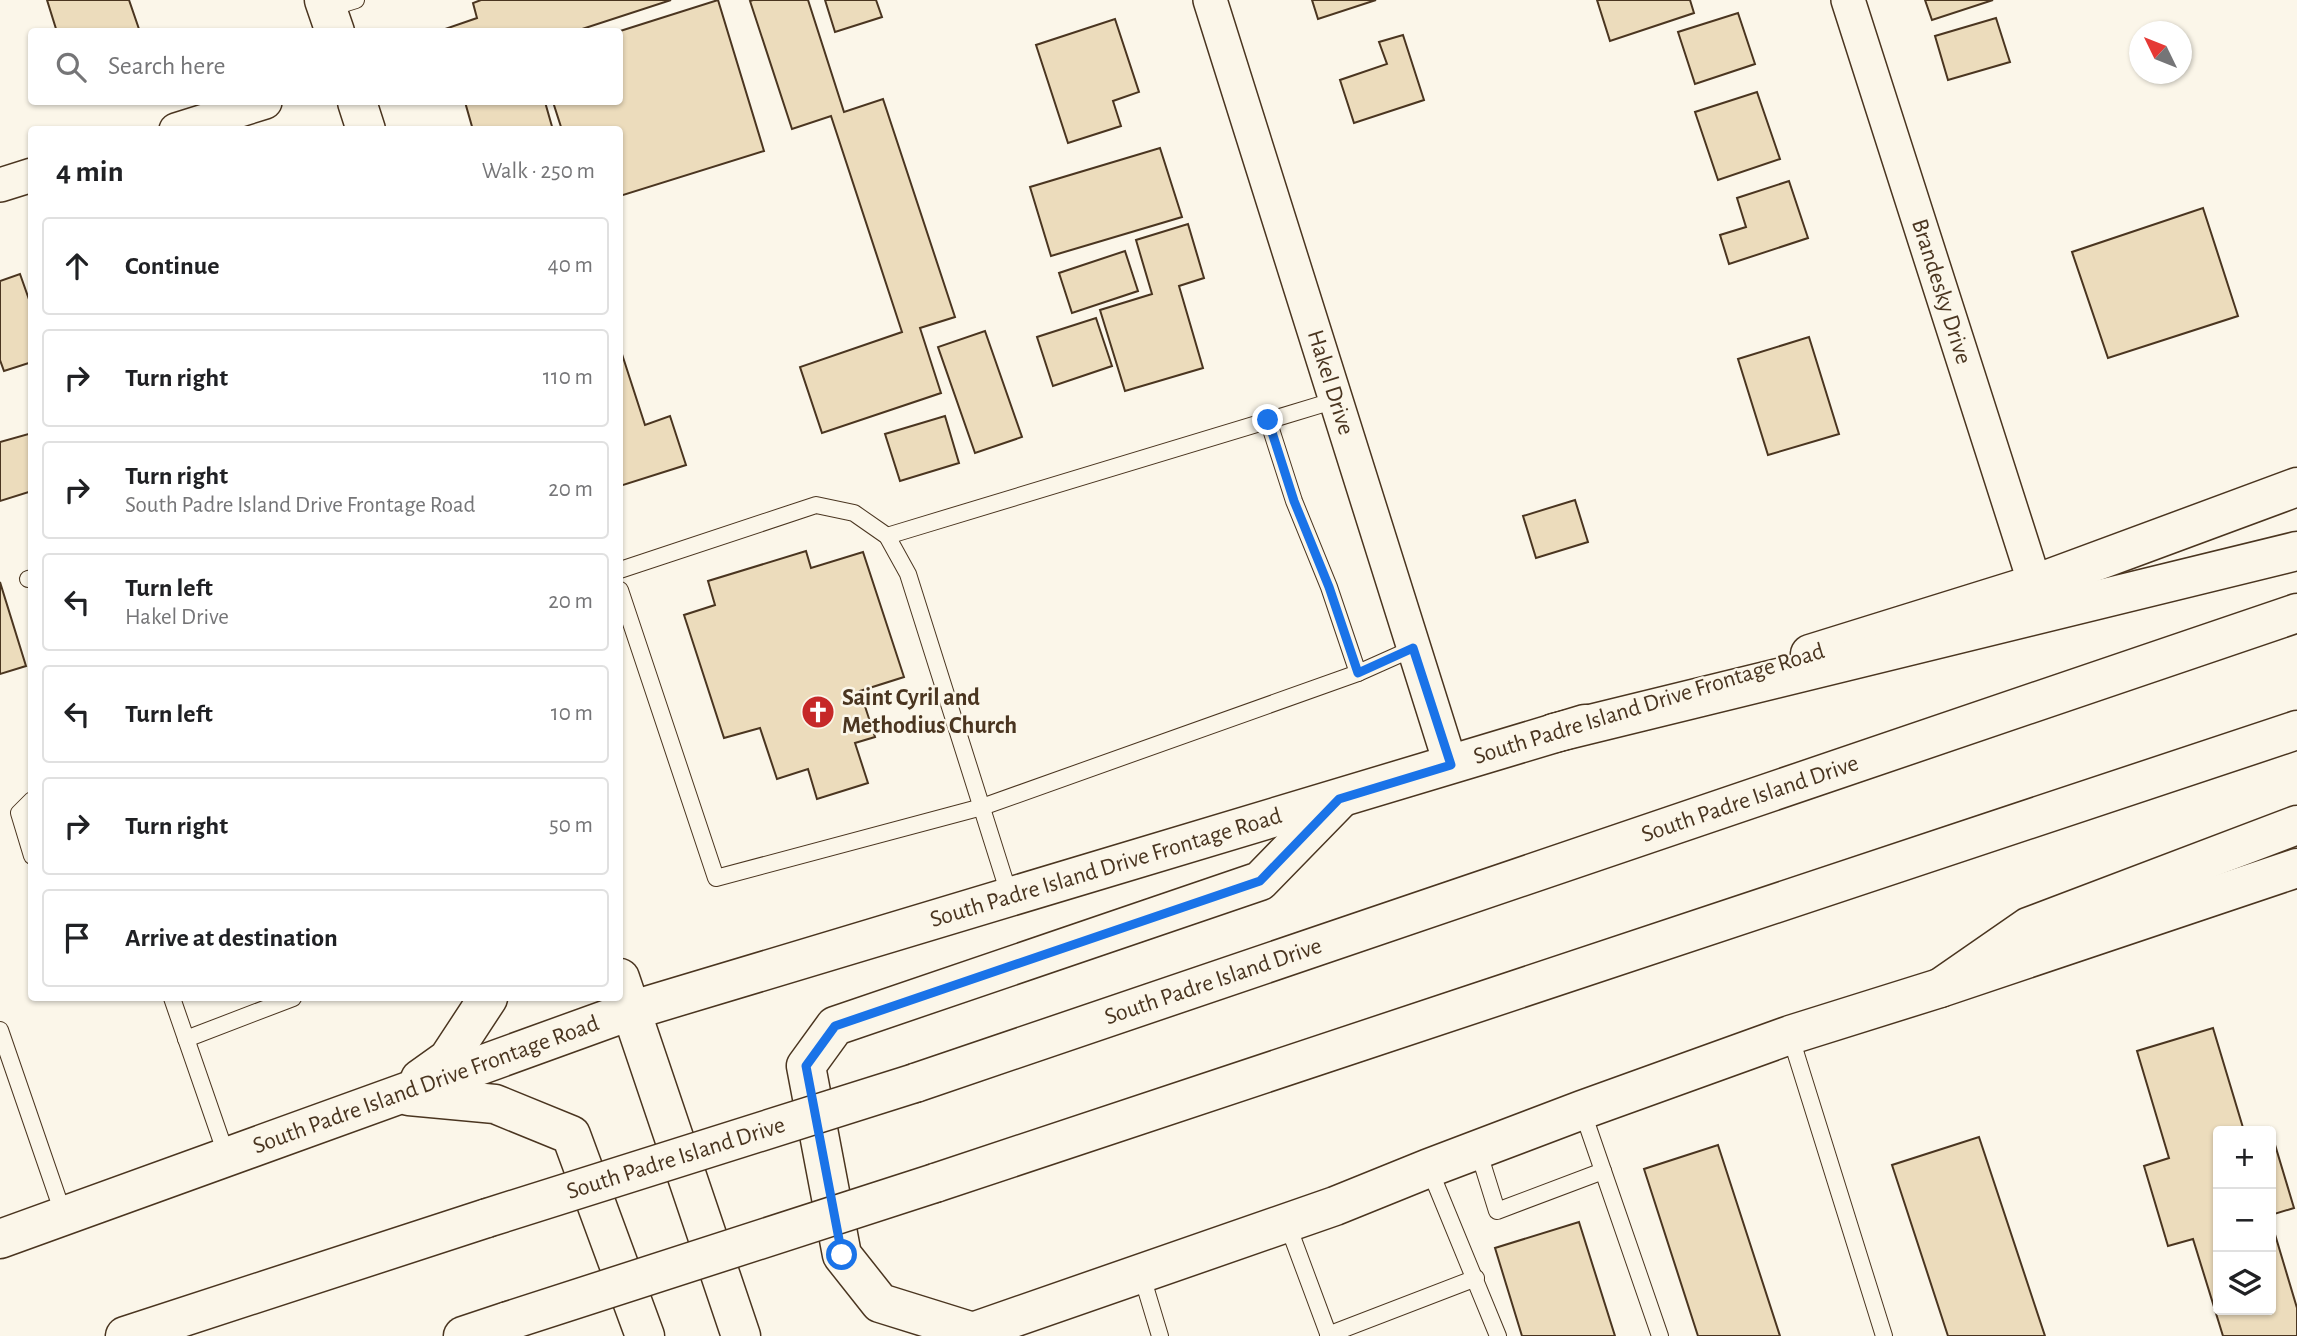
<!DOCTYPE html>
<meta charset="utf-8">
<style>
body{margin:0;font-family:"Alegreya Sans",sans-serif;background:#f2f2f2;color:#202124}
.controls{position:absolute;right:21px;bottom:21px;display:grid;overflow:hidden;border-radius:7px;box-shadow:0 2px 5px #0004}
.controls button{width:63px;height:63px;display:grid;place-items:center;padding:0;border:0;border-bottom:2px solid #e0e0e0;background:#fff;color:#202124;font:35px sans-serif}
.compass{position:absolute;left:2129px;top:21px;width:63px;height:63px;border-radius:50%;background:#fff;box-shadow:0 2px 5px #0004;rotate:313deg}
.stop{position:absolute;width:21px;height:21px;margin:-16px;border:5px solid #1a73e8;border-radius:50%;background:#fff}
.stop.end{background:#1a73e8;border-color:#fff;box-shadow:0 2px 7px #0008}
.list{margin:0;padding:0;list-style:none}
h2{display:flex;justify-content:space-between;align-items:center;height:91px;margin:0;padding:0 28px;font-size:30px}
h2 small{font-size:23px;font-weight:400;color:#757577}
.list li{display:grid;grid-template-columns:46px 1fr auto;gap:21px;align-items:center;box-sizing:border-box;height:98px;margin:0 14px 14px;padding:0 14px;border:2px solid #e0e0e0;border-radius:7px}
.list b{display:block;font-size:26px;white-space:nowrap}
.list p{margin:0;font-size:23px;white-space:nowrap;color:#757577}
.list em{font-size:23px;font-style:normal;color:#757577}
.icon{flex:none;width:38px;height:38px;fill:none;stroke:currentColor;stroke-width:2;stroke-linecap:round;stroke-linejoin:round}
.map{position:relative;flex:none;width:2297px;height:1336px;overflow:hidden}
.search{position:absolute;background:#fff;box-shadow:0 2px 5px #0004;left:28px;top:28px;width:595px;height:77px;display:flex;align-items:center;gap:18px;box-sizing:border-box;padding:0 24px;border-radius:7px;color:#757577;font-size:26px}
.panel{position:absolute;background:#fff;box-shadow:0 2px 5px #0004;left:28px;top:126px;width:595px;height:875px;border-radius:7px}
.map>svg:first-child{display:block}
</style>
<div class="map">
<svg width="2297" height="1336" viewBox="0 0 2297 1336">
<rect width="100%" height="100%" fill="#fbf6e9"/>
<!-- building -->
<g fill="#ecdcbc" stroke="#4a3520" stroke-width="2">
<polygon points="47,0 129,0 140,32 57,32"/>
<polygon points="481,0 671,0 573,32 443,32 442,30 477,18 473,3"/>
<polygon points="718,0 764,151 620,196 620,130 562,130 553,102 620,102 620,32 617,32"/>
<polygon points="753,0 808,0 844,112 883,99 955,317 920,328 941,393 822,433 800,367 902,332 831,116 792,129 750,1"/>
<polygon points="825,0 876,0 882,17 835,32"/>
<polygon points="1312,0 1376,0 1318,19"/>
<polygon points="1597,0 1690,0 1694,13 1610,41"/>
<polygon points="1925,0 1993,0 1932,20"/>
<polygon points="1738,13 1755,64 1695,84 1678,32"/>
<polygon points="1996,18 2010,62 1948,80 1935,36"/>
<polygon points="1115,19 1139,92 1113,101 1121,126 1068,143 1036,45"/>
<polygon points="1403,35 1424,100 1354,123 1340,80 1387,64 1379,42"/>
<polygon points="1757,92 1780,159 1718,180 1695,112"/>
<polygon points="465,102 545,102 553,130 473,130"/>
<polygon points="1160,148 1182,217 1051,256 1030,187"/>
<polygon points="1789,181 1808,238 1729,264 1720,235 1746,227 1737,198"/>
<polygon points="2203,208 2238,316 2108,358 2072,252"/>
<polygon points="1188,224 1204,278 1179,286 1203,368 1125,391 1100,310 1152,294 1136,240"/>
<polygon points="1125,251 1138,291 1072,313 1059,273"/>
<polygon points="20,274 32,308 32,362 4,371 0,360 0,281"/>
<polygon points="1096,318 1112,366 1053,386 1037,337"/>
<polygon points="985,331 1022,437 975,453 938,347"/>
<polygon points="1809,337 1839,434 1768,455 1738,359"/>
<polygon points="620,348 645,425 670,416 686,465 620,486"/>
<polygon points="945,416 959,463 900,481 885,434"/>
<polygon points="32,433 32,491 0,501 0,442"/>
<polygon points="1575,500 1588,542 1536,558 1523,516"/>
<polygon points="806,551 811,568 863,552 904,677 860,691 875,737 855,743 868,783 817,799 808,769 777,779 760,728 724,738 684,615 715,605 708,581"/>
<polygon points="0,582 26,666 0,674"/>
<polygon points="2213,1028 2244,1131 2218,1131 2218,1310 2271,1310 2271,1221 2297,1308 2297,1336 2223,1336 2193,1239 2168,1246 2144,1166 2169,1158 2137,1051"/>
<polygon points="2270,1128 2294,1208 2271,1215 2271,1131 2258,1131"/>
<polygon points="1979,1137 2045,1336 1948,1336 1892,1165"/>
<polygon points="1718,1145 1780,1336 1698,1336 1644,1169"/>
<polygon points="1579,1222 1615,1336 1522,1336 1495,1248"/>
</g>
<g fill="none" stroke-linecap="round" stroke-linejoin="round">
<defs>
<g id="lane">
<polyline points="327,9 356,0"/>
<polyline points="1268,420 1294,501 1329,587 1358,673 1414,648"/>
<polyline points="887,536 1336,400"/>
<polyline points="620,570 816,505 854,513 887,536 908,574 1010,897"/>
<polyline points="28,579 32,578"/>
<polyline points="620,590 716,878 982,807 1358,673"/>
<polyline points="32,800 19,813 32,856"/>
<polyline points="172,998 227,1157"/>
<polyline points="0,1030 64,1216"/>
<polyline points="1790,1035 1884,1336"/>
<polyline points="186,1039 293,998"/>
<polyline points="1582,1110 1660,1336"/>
<polyline points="1478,1150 1497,1211 1603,1171"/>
<polyline points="1429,1168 1498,1336"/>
<polyline points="1287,1223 1329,1336"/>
<polyline points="1141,1273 1160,1336"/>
<polyline points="1328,1335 1476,1278"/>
</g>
<g id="street">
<path id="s1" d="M1210,0L1451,766"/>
<path id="s2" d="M1848,0L2035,584"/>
<polyline points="176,130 265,102"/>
<polyline points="0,185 32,175"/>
</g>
<g id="secondary">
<polyline points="324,0 335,32"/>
<polyline points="357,102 366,130"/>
<polyline points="1810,654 2035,584 2297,487"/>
<polyline points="620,978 741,1336"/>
<polyline points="420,1079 448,1059 488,998"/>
<polyline points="409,1096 495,1104 571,1135 645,1336"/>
<path id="s3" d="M0,1239L630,1011L1585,724"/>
<polyline points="973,1332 880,1303 842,1255 806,1066 835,1026 1260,881 1338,801"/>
<polyline points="961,1336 1335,1206 1429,1168 1582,1110 1790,1035 1940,988 2297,868"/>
</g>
<g id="highway">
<polyline points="1554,733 2297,551"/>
<polyline points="1940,988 2028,927 2297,825"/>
<path id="s4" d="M915,1083L2297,613"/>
<polyline points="935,1183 2297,730"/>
<polyline points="125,1336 487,1218"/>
<polyline points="463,1336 508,1321"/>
</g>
</defs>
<!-- lane casing -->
<use href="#lane" stroke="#4a3520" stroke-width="18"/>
<!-- street casing -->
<use href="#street" stroke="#4a3520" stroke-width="36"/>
<!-- secondary casing -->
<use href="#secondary" stroke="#4a3520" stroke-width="41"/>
<!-- highway casing -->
<use href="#highway" stroke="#4a3520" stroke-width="41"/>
<!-- lane -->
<use href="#lane" stroke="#fbf6e9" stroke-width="16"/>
<!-- street -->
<use href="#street" stroke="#fbf6e9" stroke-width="33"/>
<!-- secondary -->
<use href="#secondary" stroke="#fbf6e9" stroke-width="38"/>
<!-- highway -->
<use href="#highway" stroke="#fbf6e9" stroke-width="38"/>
<defs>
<g id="highway-bridge">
<path id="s5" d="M487,1218L915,1083"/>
<polyline points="508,1321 935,1183"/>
</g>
</defs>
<!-- highway-bridge casing -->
<use href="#highway-bridge" stroke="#4a3520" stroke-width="41" stroke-linecap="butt"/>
<!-- highway-bridge -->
<use href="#highway-bridge" stroke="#fbf6e9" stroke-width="38"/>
</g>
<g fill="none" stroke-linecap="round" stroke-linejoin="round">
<!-- route -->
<polyline stroke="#1a73e8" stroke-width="9" points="842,1255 806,1066 835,1026 1260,881 1339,799 1451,765 1413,648 1358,673 1329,587 1294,501 1268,420"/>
</g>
<!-- icons -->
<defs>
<symbol id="church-disc" viewBox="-11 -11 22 22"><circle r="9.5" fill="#c62828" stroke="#fbf6e9"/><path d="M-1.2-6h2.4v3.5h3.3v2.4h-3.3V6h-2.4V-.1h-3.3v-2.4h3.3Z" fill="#fff"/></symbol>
</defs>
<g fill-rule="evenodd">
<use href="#church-disc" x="799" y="693" width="38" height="38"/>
</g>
<g text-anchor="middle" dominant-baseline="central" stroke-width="5" stroke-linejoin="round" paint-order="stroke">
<!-- street labels -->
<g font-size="24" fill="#4a3520" stroke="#fbf6e9">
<text stroke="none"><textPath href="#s2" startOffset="306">Brandesky Drive</textPath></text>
<text stroke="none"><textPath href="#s1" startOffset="401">Hakel Drive</textPath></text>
<text transform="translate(1649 704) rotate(-17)">South Padre Island Drive Frontage Road</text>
<text stroke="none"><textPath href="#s4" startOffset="882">South Padre Island Drive</textPath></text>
<text stroke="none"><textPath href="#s3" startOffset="1167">South Padre Island Drive Frontage Road</textPath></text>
<text stroke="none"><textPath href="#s4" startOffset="315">South Padre Island Drive</textPath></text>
<text stroke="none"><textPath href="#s3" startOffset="453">South Padre Island Drive Frontage Road</textPath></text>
<text stroke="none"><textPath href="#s5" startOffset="198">South Padre Island Drive</textPath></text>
</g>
<!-- poi labels -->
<g font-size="24" font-weight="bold" fill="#4a3520" stroke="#fbf6e9" text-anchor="start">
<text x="842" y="698">Saint Cyril and<tspan x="842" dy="28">Methodius Church</tspan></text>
</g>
</g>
</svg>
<div class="controls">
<button>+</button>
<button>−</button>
<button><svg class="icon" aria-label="layers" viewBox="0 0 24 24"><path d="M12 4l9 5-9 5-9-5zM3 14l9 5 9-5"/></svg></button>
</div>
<svg class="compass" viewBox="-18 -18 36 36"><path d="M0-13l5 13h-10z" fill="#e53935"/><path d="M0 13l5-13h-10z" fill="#757577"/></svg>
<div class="stop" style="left:842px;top:1255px"></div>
<div class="stop end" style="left:1268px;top:420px"></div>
<div class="search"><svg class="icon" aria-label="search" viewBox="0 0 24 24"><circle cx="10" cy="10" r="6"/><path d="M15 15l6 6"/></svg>Search here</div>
<section class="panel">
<h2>4 min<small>Walk · 250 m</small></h2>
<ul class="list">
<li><svg class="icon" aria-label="ahead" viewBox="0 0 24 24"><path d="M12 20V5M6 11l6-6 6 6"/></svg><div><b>Continue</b></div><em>40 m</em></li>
<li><svg class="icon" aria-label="right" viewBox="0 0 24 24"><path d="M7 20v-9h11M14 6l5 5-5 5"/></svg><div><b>Turn right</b></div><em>110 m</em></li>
<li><svg class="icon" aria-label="right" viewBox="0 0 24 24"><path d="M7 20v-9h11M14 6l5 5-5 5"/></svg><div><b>Turn right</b><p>South Padre Island Drive Frontage Road</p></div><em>20 m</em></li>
<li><svg class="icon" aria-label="left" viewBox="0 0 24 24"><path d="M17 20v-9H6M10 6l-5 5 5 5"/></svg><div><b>Turn left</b><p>Hakel Drive</p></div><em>20 m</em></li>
<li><svg class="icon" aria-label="left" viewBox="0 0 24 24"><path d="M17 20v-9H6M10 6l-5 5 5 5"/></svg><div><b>Turn left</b></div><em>10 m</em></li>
<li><svg class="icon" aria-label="right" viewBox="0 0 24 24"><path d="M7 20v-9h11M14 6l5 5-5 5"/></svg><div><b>Turn right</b></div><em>50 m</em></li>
<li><svg class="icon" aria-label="arrive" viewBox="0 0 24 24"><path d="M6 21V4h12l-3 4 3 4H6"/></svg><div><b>Arrive at destination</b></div></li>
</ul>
</section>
</div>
